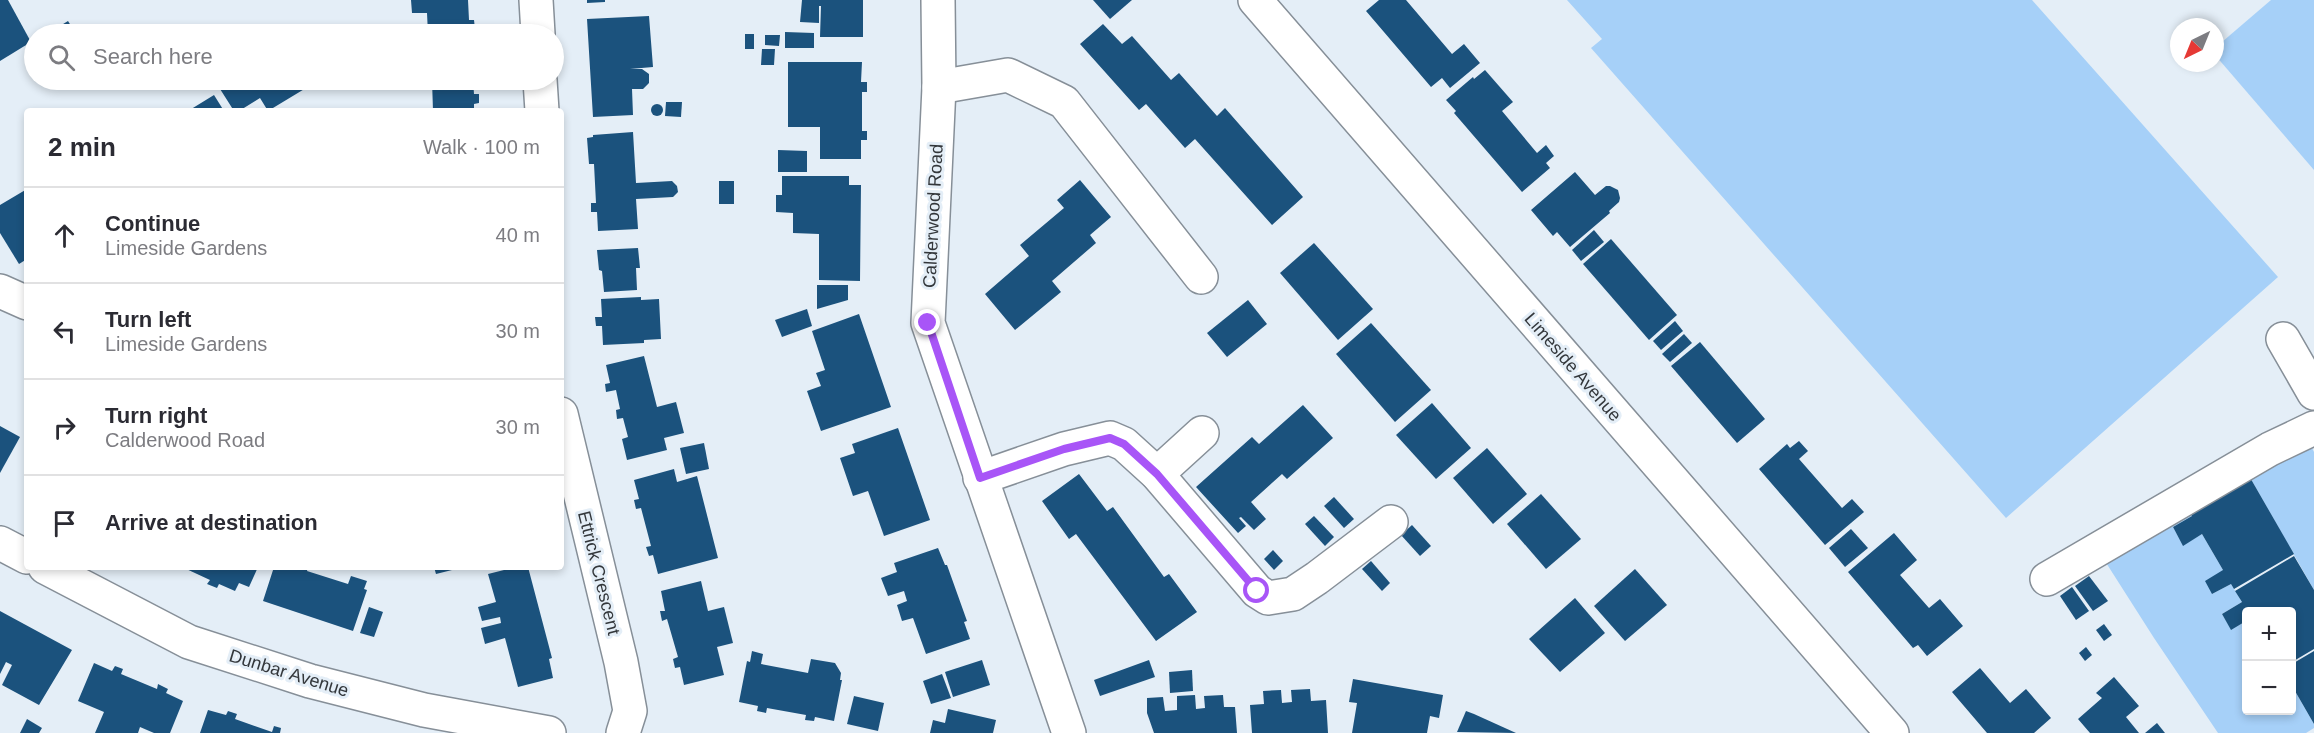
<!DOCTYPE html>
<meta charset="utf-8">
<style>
body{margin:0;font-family:Helvetica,sans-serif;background:#f7f7f7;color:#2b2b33}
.controls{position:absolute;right:18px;bottom:18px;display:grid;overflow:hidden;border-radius:6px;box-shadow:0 3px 9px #0003}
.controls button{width:54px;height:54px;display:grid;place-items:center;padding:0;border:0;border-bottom:2px solid #e1e1e2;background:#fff;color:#2b2b33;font:30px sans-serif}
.compass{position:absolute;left:2170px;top:18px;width:54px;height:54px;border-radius:50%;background:#fff;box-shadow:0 3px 9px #0003;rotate:223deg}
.stop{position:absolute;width:18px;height:18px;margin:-14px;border:4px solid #a855f7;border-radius:50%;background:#fff}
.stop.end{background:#a855f7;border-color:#fff;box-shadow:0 2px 6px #0008}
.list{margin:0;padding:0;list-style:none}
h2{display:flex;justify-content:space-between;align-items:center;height:78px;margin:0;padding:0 24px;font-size:26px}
h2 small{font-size:20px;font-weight:400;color:#7c7c81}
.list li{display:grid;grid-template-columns:39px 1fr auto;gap:18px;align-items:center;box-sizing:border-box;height:96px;padding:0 24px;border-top:2px solid #e1e1e2}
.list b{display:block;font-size:22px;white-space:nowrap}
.list p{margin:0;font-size:20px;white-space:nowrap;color:#7c7c81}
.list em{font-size:20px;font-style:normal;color:#7c7c81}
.icon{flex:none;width:33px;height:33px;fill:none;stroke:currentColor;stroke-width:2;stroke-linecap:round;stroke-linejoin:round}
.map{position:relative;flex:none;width:2314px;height:733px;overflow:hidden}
.search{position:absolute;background:#fff;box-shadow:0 3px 9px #0003;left:24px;top:24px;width:540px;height:66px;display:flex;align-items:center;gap:15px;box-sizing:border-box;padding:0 21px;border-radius:33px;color:#7c7c81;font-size:22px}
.panel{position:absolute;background:#fff;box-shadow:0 3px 9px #0003;left:24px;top:108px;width:540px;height:462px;border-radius:6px}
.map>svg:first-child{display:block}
</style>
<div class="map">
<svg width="2314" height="733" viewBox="0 0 2314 733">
<rect width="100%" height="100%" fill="#e4eef7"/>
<!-- green -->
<g fill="#a6d0f8">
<polygon points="1567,0 2032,0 2278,277 2006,518 1591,48 1602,39"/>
<polygon points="2271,0 2314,0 2314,170 2215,55 2215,48"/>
<polygon points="2307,438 2314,452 2314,590 2248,474 2188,510 2192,516 2173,527 2183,545 2202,534 2223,570 2212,594 2231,584 2242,602 2222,614 2231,629 2246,621 2246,710 2292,710 2292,693 2295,691 2314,724 2314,728 2306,733 2218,733 2154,638 2103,558"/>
</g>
<!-- building -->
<g fill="#1b527d">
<polygon points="0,0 8,0 31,42 0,61"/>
<polygon points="411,0 468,0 469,20 474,20 475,29 469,29 470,34 428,34 427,13 412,13"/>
<polygon points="587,0 605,0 605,2 587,3"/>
<polygon points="802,0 863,0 863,37 820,37 821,6 819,6 819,23 800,22"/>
<polygon points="1093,0 1132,0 1110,19"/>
<polygon points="1379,0 1406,0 1452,54 1464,44 1480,63 1450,88 1442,78 1431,87 1366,11"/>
<polygon points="649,16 653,67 630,69 642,69 649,74 649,83 643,89 632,89 633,115 593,117 587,19"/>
<polygon points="68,21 76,34 58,34 55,29"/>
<polygon points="1103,24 1122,44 1132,36 1171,80 1179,73 1217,116 1225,108 1303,197 1272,225 1195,139 1185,148 1146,104 1139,110 1080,44"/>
<polygon points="785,32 814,33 814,48 785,48"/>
<rect x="745" y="34" width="9" height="15"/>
<polygon points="765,35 780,35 779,46 765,45"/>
<polygon points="762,49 775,49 774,65 761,65"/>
<polygon points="788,62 862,62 861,82 867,82 867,92 862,92 862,131 867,131 867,140 861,140 861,159 820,159 820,127 788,127"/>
<polygon points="1485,70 1513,102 1502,111 1537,153 1546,145 1554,156 1546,163 1550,168 1522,192 1454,113 1456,111 1446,100 1473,77 1474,79"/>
<polygon points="218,80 307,80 311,85 268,111 260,98 239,111 234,111 215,81"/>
<polygon points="432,80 473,80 474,94 479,94 479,103 474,104 474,111 433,111"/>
<polygon points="214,95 224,111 188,111"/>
<polygon points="666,102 682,102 681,117 665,116"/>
<circle cx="657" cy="110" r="6"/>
<polygon points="633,132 636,183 672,181 677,186 678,192 673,197 636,199 638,229 598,231 597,212 591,212 591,203 596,203 594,164 589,164 587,138 593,137 593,135"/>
<polygon points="778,150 807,151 807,172 778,172"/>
<polygon points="1575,172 1595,195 1606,186 1610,186 1618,190 1620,198 1619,202 1609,211 1610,213 1570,247 1557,232 1553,236 1531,210"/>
<polygon points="782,176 849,176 849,185 861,185 860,281 819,280 819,234 793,233 793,213 776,212 776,195 782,195"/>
<polygon points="1080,180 1111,217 1090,235 1096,243 1052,281 1061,292 1015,330 985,294 1029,256 1020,245 1064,208 1057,200"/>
<rect x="719" y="181" width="15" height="23"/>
<polygon points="27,189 27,259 19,264 0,233 0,205"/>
<polygon points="1594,230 1604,242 1581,261 1572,250"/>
<polygon points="1611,239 1677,315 1649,340 1583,264"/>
<polygon points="1314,243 1373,309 1338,340 1280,273"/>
<polygon points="638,248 640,268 636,268 637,290 604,292 602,271 599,270 597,250"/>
<polygon points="817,285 848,285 848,300 817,309"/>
<polygon points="641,297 641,300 659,299 661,339 644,340 644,343 603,345 602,326 596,326 595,317 602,317 601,299"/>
<polygon points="1248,300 1267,324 1227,357 1207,333"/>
<polygon points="807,309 812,326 782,337 775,320"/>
<polygon points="859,314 891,407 821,431 807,391 821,386 816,373 825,370 812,331"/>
<polygon points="1675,321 1683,331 1661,350 1653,341"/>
<polygon points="1371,323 1431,390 1395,422 1336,354"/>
<polygon points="1684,334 1692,343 1670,362 1662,354"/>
<polygon points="1700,342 1765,419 1737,443 1671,366"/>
<polygon points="644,356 657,407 676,402 684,433 664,438 667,450 627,460 622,439 628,437 623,418 617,419 616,410 620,409 616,390 606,392 605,384 610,383 606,365"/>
<polygon points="1432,403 1471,448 1436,479 1396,435"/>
<polygon points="1303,405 1333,438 1287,479 1282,474 1251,502 1266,519 1254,530 1241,517 1239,518 1246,526 1238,533 1196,487 1252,437 1259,444"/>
<polygon points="0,426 20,437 0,473"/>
<polygon points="898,428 930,520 884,536 868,491 853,496 840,458 855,453 852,444"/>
<polygon points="1799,441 1808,451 1799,459 1842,508 1852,499 1864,512 1825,545 1759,469 1787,444 1790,448"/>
<polygon points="704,443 709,469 686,474 680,448"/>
<polygon points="1487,448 1527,494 1493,524 1453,478"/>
<polygon points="674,469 677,482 697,476 718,558 658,574 653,555 649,556 646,547 651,546 641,508 636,509 634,500 639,499 634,480"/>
<polygon points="1079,474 1107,511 1113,507 1164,577 1169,574 1197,612 1156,641 1076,534 1069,539 1042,501"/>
<polygon points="2248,474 2294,554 2234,589 2231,584 2212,594 2205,581 2223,570 2202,534 2183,546 2173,527 2192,516 2188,510"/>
<polygon points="1541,494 1581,539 1546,569 1507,524"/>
<polygon points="1334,497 1354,519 1344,528 1324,506"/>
<polygon points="1314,516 1334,537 1325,546 1305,524"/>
<polygon points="1412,525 1431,546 1420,556 1401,535"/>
<polygon points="1851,529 1868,548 1845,567 1829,548"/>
<polygon points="1894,533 1917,560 1900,575 1929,608 1940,599 1963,626 1927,656 1918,645 1913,648 1848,572"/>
<polygon points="938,548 945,565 947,565 967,621 964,622 970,639 926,654 913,618 902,621 897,605 907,601 904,591 888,596 881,578 897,572 894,563"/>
<polygon points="1273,550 1283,561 1274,570 1264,559"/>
<polygon points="2294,556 2314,590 2314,649 2292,662 2292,612 2246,612 2246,621 2231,630 2222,614 2242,602 2235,591"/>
<polygon points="1371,561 1390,583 1382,591 1362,569"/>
<polygon points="182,567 258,567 249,587 239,583 235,591 219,584 217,588 207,584 210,580"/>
<polygon points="274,567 308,567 307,571 348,584 351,576 367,581 364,589 367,590 353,631 263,601"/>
<polygon points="434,567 460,567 460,568 436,574"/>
<polygon points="516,567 528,567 552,658 549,659 553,678 518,687 505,638 485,644 481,628 501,623 500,617 482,621 478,607 496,602 488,574"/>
<polygon points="1635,569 1667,605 1625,641 1594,606"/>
<polygon points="2089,576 2108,601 2093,611 2075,586"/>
<polygon points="701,581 708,611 724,607 733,643 717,647 724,675 684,685 680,667 675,668 673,659 678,657 667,619 662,621 660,611 665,611 661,591"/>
<polygon points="2072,587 2089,611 2076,620 2060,596"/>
<polygon points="1575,598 1605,633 1560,672 1529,639"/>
<polygon points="369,607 383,612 374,637 360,633"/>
<polygon points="0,611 72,650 39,705 2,685 12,665 6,662 0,674"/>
<polygon points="2104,624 2112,635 2104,641 2096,630"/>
<polygon points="2086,647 2092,655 2085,661 2079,653"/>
<polygon points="752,651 763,654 761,664 808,673 811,659 835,663 841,673 840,680 842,680 834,721 815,717 814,721 805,720 806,715 767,708 766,713 757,711 758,706 739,702 747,661 750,662"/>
<polygon points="2314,651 2314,724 2295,691 2292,693 2292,664"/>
<polygon points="982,660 990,685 953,697 945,672"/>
<polygon points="1149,660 1155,677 1100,696 1094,680"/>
<polygon points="94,663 112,671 115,666 123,669 121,674 157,689 158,684 168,689 166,693 183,701 170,733 154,733 140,727 138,733 95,733 104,712 78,701"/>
<polygon points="1980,668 2010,703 2026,689 2051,718 2034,733 1987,733 1952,692"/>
<polygon points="1192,670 1193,691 1170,693 1169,672"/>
<polygon points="942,674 951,698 931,704 923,681"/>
<polygon points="2114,677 2139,706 2126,717 2139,733 2090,733 2078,719 2102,698 2096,693"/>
<polygon points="1353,679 1443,695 1439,718 1430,716 1427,733 1352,733 1357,703 1349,702"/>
<polygon points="1310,689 1311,701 1326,700 1328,733 1252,733 1250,705 1264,704 1263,691 1281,690 1282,703 1292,702 1291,690"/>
<polygon points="1195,695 1196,709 1205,708 1204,696 1223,695 1224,707 1235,707 1237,733 1154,733 1147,713 1147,698 1163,697 1165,711 1177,710 1177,696"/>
<polygon points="854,696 884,703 878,731 847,724"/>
<polygon points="948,709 996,720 993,733 930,733 933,720 945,723"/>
<polygon points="208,710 226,715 228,711 237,714 235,719 272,732 274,726 281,728 280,733 200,733"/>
<polygon points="1466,711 1474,714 1516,733 1457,732"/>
<polygon points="27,719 42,728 39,733 20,733"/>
<polygon points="2157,723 2165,733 2145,733"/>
</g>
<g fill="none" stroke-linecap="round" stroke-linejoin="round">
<defs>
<g id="minor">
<polyline points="536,0 538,34"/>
<polyline points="938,0 939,87 928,323 1069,733"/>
<polyline points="1255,0 1892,733"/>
<polyline points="540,80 542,111"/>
<polyline points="939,87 1008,75 1064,102 1201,277"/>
<polyline points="0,291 27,303"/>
<polyline points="2283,339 2314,393"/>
<polyline points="561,414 621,662 630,711 623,733"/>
<polyline points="1157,474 1202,433"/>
<polyline points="980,478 1064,449 1110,438 1124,444 1157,474 1257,591 1268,598 1293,594 1317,578 1391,522"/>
<polyline points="0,543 27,557"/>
<polyline points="45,567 189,642 310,681 424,710 549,733"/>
<polyline points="2047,579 2270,449 2314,428"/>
</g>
</defs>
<!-- minor casing -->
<use href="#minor" stroke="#868f98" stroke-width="36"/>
<!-- minor -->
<use href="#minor" stroke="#fff" stroke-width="33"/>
</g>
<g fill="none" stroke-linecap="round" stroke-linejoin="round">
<!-- route -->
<polyline stroke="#a855f7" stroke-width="8" points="928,323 980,478 1064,449 1110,438 1124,444 1157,474 1257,591"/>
</g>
<g text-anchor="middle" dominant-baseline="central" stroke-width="6" stroke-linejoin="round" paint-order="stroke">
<!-- street labels -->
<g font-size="18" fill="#33373b" stroke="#e4eef7">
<text transform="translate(933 216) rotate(-87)">Calderwood Road</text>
<text transform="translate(1573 367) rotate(49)">Limeside Avenue</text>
<text transform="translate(599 573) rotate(76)">Ettrick Crescent</text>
<text transform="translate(289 673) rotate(17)">Dunbar Avenue</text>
</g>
</g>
</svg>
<div class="controls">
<button>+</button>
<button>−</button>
</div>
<svg class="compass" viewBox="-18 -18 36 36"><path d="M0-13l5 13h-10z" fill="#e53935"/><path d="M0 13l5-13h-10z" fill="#7c7c81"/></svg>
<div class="stop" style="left:1257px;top:591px"></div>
<div class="stop end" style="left:928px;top:323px"></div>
<div class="search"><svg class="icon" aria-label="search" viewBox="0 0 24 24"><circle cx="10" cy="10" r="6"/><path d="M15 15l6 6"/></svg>Search here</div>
<section class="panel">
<h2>2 min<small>Walk · 100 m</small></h2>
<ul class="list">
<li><svg class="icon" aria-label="ahead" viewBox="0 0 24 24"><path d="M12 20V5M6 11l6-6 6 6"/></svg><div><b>Continue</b><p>Limeside Gardens</p></div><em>40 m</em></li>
<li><svg class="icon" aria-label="left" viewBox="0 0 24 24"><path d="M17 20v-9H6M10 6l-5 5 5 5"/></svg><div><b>Turn left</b><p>Limeside Gardens</p></div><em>30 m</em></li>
<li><svg class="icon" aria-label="right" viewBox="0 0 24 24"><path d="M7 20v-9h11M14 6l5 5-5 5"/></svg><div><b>Turn right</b><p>Calderwood Road</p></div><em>30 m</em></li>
<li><svg class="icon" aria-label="arrive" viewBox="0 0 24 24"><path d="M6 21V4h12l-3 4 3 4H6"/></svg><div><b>Arrive at destination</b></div></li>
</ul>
</section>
</div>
